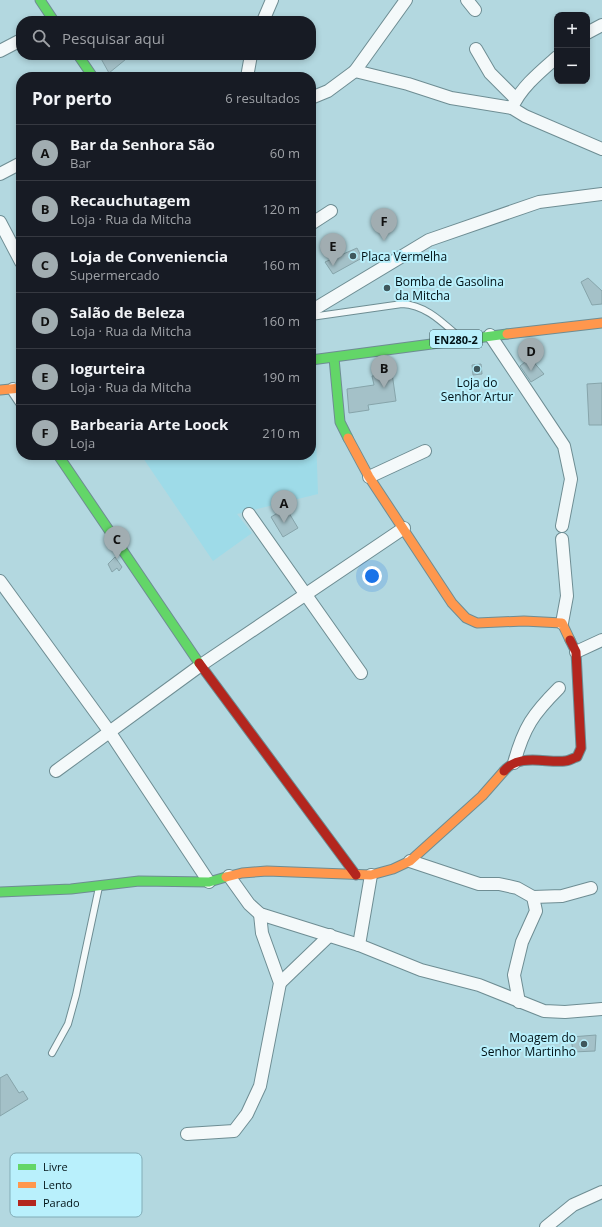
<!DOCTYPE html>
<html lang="pt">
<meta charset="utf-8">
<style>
body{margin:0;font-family:"Open Sans",sans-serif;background:#242831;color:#f1f3f6}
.controls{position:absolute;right:12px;top:12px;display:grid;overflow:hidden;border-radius:8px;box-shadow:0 2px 6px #0003}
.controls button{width:36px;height:36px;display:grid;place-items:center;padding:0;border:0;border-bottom:1px solid #363941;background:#171b24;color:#f1f3f6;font:20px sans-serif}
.you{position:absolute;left:372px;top:576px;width:14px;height:14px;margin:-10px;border:3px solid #fff;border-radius:50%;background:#1a73e8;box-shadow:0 0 0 6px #1a73e833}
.badge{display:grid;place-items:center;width:26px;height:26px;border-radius:50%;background:#a1adb1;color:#111;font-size:13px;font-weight:700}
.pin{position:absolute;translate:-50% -33px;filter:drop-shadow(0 1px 2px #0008)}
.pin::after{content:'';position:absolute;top:21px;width:14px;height:12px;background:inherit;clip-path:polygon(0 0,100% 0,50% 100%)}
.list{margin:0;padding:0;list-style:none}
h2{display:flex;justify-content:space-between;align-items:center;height:52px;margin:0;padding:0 16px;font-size:17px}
h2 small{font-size:13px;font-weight:400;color:#9ea1a6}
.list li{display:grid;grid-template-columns:26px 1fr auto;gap:12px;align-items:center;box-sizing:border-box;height:56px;padding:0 16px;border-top:1px solid #363941}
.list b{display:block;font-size:15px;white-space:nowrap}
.list p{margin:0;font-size:13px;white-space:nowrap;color:#9ea1a6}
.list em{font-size:13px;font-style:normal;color:#9ea1a6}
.icon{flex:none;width:22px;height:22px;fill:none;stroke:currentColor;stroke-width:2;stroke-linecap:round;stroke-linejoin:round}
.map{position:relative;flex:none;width:602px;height:1227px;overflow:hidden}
.search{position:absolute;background:#171b24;box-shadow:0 2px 6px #0003;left:16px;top:16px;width:300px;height:44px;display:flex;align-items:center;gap:10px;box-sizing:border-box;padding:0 14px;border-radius:16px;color:#9ea1a6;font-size:15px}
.panel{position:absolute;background:#171b24;box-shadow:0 2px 6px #0003;left:16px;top:72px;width:300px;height:388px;border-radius:16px}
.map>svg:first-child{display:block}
</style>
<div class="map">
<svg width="602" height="1227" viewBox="0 0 602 1227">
<rect width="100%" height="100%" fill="#b3d8e0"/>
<!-- built -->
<polygon fill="#9edbe8" points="311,378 314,378 318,494 237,514 252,533 213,561 141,455 311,455"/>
<!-- building -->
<g fill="#a4c1c8" stroke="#86a4aa">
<polygon points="99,55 131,55 109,73"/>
<polygon points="357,248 362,258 333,274 325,262"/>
<polygon points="588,278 602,291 602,304 592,305 581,282"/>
<polygon points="530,358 544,374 531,382 520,366"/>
<polygon points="481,364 482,374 473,375 472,365"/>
<polygon points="392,373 396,401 368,405 369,410 349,413 347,389 374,385 372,376"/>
<polygon points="602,383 602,425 589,425 587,384"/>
<polygon points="286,508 298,528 283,537 271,517"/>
<polygon points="115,557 122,567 119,571 117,568 112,572 108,564"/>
<polygon points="596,1035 595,1051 573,1052 571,1037"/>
<polygon points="7,1074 19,1093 23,1091 28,1099 0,1116 0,1078"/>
</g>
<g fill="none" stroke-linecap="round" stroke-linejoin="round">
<defs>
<g id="lane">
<path d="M311,317L402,304C425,305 441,321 458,336"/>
<polyline points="52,1053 68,1024 76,995 99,887"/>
</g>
<g id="street">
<polyline points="467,0 475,10"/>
<polyline points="263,21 272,0"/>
<polyline points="587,33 602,25"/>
<polyline points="476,49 490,73 516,99"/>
<polyline points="0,51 21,40"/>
<polyline points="355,71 408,84 451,98 512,108 525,116 602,149"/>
<polyline points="247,77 251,55"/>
<polyline points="311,98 328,91 355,71 406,0"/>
<path d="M512,108C520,88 541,71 557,57"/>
<polyline points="0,174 21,163"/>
<polyline points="0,222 21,262"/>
<polyline points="311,224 331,211"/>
<polyline points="311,311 429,240 539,202 602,194"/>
<polyline points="490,335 564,446 571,479 562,526"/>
<polyline points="13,389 21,401"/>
<polyline points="369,477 425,451"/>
<polyline points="249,514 361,673"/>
<polyline points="562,539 567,596 562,623"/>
<polyline points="0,581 109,731 209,882"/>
<polyline points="576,652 602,640"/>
<path d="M514,763C524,727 533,714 559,688"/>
<polyline points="56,771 201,665 404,528"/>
<polyline points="410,861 479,884 499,884 517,888 533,897 536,911 522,942 514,975 519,1002"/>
<polyline points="229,876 249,904 260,914 359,945 421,970 479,985 544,1011 565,1012 602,1009"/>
<polyline points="533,897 562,896 591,888"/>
<polyline points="359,945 371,875"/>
<polyline points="280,983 330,935"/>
<polyline points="187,1134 234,1131 247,1114 260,1086 280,983 262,933 260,914"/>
<polyline points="546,1227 573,1205 602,1192"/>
</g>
<g id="fast">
<polyline points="40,0 54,21"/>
<polyline points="78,55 93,77"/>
<polyline points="334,358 340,422 348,438"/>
<polyline points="311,360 507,334"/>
<polyline points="58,455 199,663"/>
<polyline points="0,892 71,889 139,881 209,882 226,877"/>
</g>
<g id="slow">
<polyline points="507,334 602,323"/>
<polyline points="0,390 21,388"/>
<polyline points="348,438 369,477 452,603 466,618 477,623 524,621 562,623 570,640"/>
<polyline points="226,877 242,873 267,871 371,875 393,869 410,861 482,796 504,771"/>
</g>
<g id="jam">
<polyline points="199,663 356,875"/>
<path d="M504,771C519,753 545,763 565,761C569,761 573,758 577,757L581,748L576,652L570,640"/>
</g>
</defs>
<!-- lane casing -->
<use href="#lane" stroke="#6e8d93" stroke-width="8"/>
<!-- street casing -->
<use href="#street" stroke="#6e8d93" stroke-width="14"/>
<!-- fast casing -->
<use href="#fast" stroke="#6e8d93" stroke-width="11"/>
<!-- slow casing -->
<use href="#slow" stroke="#6e8d93" stroke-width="11"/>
<!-- jam casing -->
<use href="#jam" stroke="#6e8d93" stroke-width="11"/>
<!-- lane -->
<use href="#lane" stroke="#f4f9fa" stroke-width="6"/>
<!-- street -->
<use href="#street" stroke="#f4f9fa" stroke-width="12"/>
<!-- fast -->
<use href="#fast" stroke="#63d668" stroke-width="9"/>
<!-- slow -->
<use href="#slow" stroke="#ff974d" stroke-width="9"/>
<!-- jam -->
<use href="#jam" stroke="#b3261e" stroke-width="9"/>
</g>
<!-- markers -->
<g fill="#3f575c" stroke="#b9f0fc" stroke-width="1.5">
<circle cx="353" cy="256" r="4"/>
<circle cx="387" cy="288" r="4"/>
<circle cx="477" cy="369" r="4"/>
<circle cx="584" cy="1044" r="4"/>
</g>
<g text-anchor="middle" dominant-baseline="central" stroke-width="4" stroke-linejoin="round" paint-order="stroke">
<!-- shield labels -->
<rect fill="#b9f0fc" stroke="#38545a" stroke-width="1" x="430" y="330" width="52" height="18" rx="3"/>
<g font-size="11" font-weight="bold" fill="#001115">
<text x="456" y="339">EN280-2</text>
</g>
<!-- poi labels -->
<g font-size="12" fill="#001115" stroke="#b9f0fc" text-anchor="start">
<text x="361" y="256">Placa Vermelha</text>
<text x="395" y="281">Bomba de Gasolina<tspan x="395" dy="14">da Mitcha</tspan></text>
<text x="477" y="382" text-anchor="middle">Loja do<tspan x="477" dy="14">Senhor Artur</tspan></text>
<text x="576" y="1037" text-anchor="end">Moagem do<tspan x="576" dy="14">Senhor Martinho</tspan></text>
</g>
</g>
<!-- legend -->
<rect x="10" y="1153" width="132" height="64" rx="6" fill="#b9f0fc" stroke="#82adb7" stroke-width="1"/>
<rect x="18" y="1164" width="18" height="6" fill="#63d668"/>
<rect x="18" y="1182" width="18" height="6" fill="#ff974d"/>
<rect x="18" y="1200" width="18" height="6" fill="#b3261e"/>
<g font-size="11" fill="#001115">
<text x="43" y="1171">Livre</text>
<text x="43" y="1189">Lento</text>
<text x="43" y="1207">Parado</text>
</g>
</svg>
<div class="controls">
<button>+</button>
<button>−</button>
</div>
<div class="you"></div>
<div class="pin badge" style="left:284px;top:523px">A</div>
<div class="pin badge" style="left:384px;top:388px">B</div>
<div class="pin badge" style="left:117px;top:559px">C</div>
<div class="pin badge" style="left:531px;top:371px">D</div>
<div class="pin badge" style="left:333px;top:266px">E</div>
<div class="pin badge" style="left:384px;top:241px">F</div>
<div class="search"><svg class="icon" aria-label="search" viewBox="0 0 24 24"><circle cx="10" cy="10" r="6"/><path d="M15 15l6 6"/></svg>Pesquisar aqui</div>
<section class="panel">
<h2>Por perto<small>6 resultados</small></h2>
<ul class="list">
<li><span class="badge">A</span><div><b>Bar da Senhora São</b><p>Bar</p></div><em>60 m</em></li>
<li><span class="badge">B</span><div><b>Recauchutagem</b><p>Loja · Rua da Mitcha</p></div><em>120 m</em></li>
<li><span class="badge">C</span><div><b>Loja de Conveniencia</b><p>Supermercado</p></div><em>160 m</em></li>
<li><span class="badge">D</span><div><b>Salão de Beleza</b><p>Loja · Rua da Mitcha</p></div><em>160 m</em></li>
<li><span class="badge">E</span><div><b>Iogurteira</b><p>Loja · Rua da Mitcha</p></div><em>190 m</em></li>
<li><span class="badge">F</span><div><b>Barbearia Arte Loock</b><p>Loja</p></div><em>210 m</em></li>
</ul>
</section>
</div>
